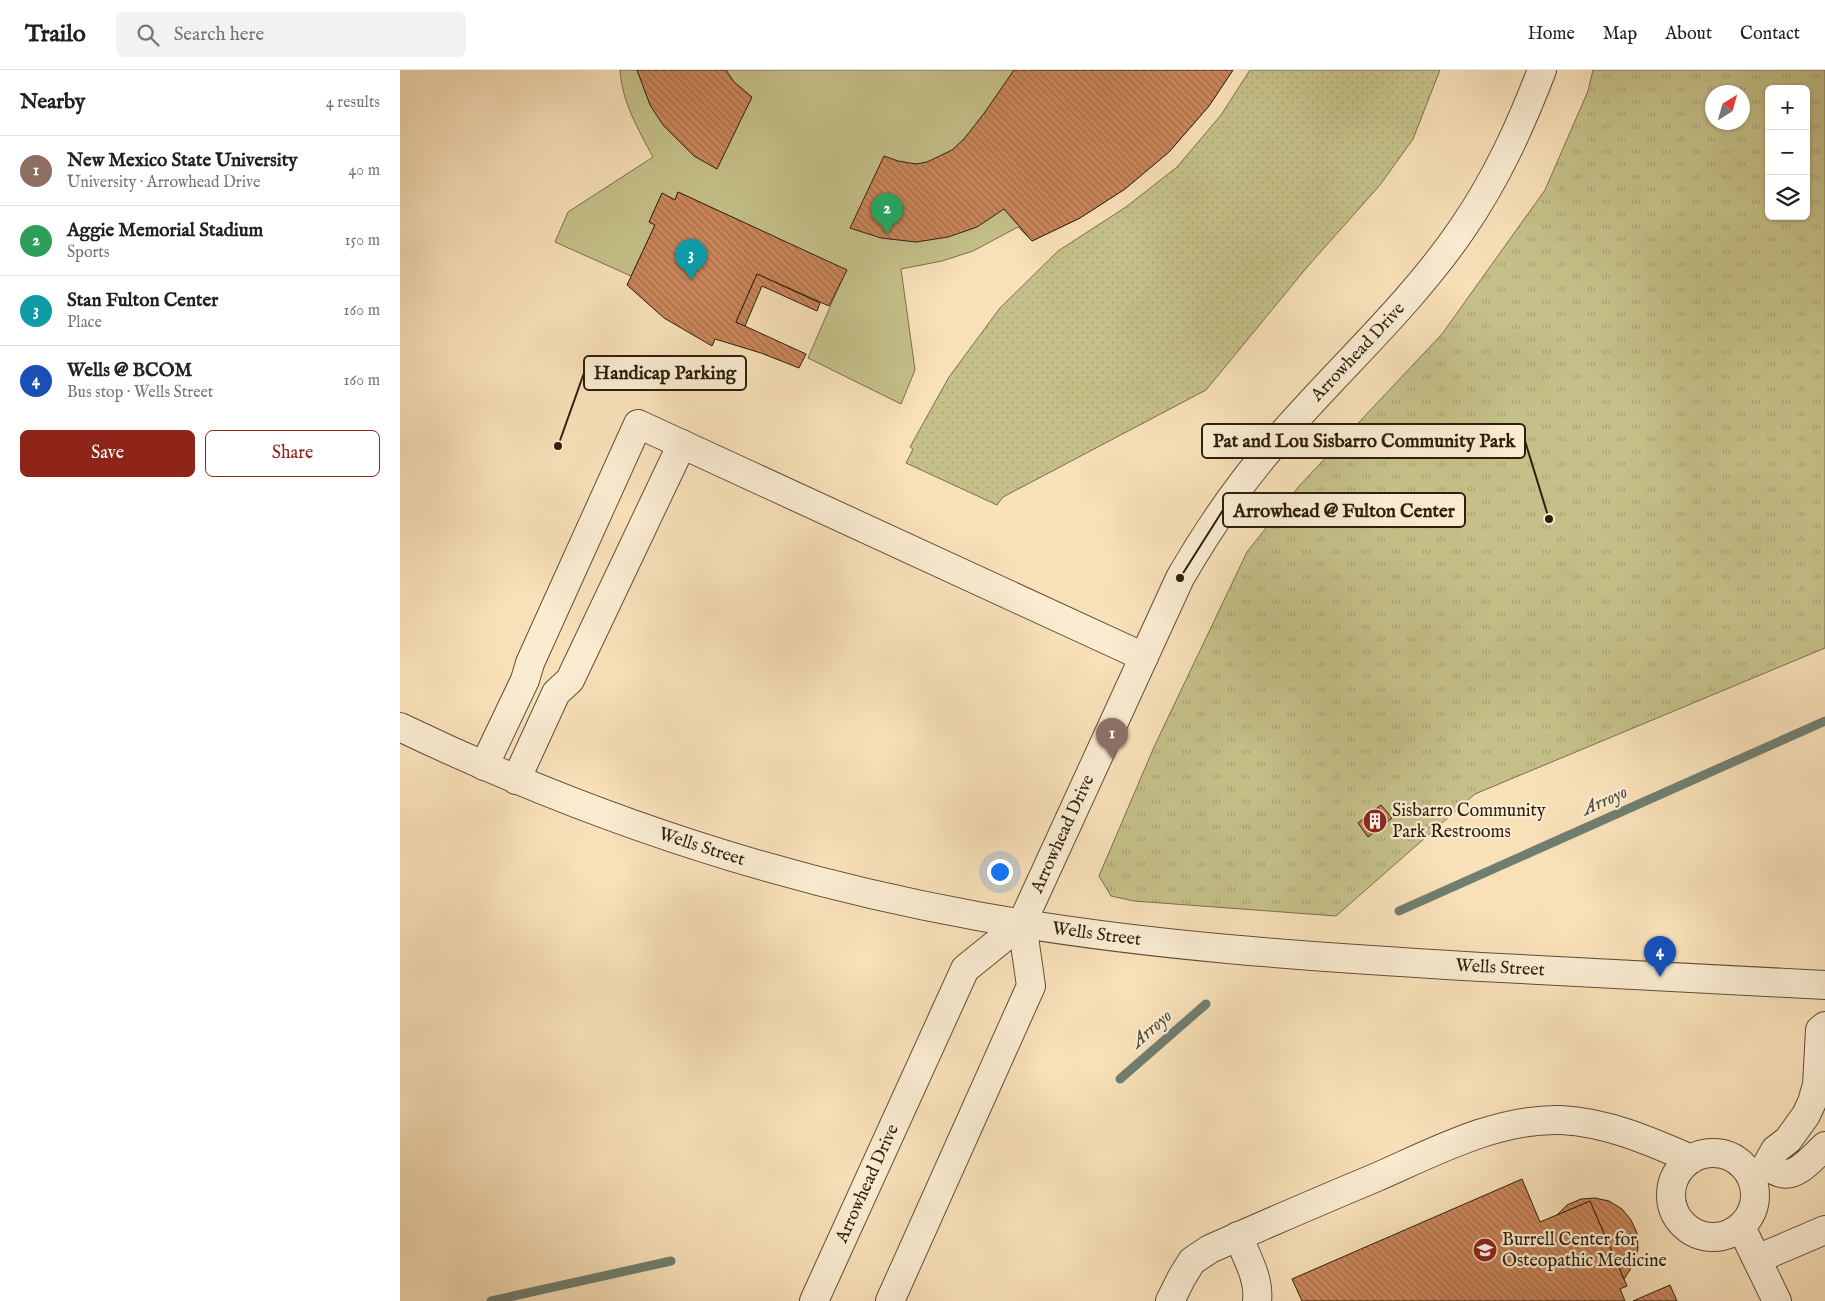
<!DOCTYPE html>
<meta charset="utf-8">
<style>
body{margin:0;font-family:"IM FELL English",serif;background:#f2f2f2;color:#222}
.controls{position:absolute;right:15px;top:15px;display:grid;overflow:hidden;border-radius:8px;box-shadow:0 1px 4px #0004}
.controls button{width:45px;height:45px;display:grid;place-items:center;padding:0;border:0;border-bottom:1px solid #e0e0e0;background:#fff;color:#222;font:25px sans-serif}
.compass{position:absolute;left:1305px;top:15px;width:45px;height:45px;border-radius:50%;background:#fff;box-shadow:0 1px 4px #0004;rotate:37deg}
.you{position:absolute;left:599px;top:801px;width:18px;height:18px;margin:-12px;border:4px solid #fff;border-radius:50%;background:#1a73e8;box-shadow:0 0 0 8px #1a73e833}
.badge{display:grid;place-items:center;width:32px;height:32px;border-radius:50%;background:#8f2418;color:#fff;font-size:16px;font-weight:700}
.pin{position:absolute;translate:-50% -41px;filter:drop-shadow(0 1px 2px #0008)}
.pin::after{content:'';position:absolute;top:26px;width:18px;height:15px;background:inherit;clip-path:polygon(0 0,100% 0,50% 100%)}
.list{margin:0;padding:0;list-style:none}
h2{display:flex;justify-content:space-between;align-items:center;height:65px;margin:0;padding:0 20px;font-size:21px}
h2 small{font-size:16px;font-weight:400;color:#767676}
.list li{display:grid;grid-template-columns:32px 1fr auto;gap:15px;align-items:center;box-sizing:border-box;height:70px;padding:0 20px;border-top:1px solid #e0e0e0}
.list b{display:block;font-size:19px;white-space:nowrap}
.list p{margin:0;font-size:16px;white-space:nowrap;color:#767676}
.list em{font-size:16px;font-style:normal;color:#767676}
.actions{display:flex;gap:10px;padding:15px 20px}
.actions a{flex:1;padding:11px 0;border:1px solid #8f2418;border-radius:8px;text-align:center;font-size:18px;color:#8f2418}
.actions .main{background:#8f2418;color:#fff}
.icon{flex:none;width:28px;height:28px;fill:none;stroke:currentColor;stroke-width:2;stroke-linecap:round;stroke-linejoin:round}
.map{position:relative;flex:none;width:1425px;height:1231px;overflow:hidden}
header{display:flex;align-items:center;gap:30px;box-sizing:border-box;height:70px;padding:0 25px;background:#fff;border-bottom:1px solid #e0e0e0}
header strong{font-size:24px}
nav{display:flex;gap:28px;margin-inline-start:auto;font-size:18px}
.search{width:350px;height:45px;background:#f2f2f2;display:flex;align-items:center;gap:12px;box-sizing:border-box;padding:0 18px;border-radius:8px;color:#767676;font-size:19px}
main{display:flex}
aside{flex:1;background:#fff}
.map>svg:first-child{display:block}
</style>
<header>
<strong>Trailo</strong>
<div class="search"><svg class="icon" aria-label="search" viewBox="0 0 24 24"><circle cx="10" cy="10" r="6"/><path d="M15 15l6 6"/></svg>Search here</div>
<nav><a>Home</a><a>Map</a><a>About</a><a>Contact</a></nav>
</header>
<main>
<aside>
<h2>Nearby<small>4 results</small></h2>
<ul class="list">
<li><span class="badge" style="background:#8d6e63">1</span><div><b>New Mexico State University</b><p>University · Arrowhead Drive</p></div><em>40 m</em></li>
<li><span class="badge" style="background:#2e9e5b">2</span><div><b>Aggie Memorial Stadium</b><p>Sports</p></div><em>150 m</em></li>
<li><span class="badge" style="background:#0f9aa8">3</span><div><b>Stan Fulton Center</b><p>Place</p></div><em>160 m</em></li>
<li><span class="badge" style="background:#1a4fb4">4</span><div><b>Wells @ BCOM</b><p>Bus stop · Wells Street</p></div><em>160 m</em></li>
</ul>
<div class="actions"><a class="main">Save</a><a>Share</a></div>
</aside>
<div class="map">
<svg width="1425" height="1231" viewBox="0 0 1425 1231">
<defs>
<pattern id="grass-dots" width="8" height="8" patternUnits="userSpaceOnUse" patternTransform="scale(1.25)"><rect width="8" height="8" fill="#c5c089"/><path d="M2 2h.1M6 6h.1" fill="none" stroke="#aaa575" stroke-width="1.8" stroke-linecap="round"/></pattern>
<pattern id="park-tufts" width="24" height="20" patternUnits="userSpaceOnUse" patternTransform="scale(1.25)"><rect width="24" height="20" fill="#c5c089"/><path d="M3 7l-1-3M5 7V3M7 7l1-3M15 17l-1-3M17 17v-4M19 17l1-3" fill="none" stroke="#aaa575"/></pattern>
<pattern id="building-back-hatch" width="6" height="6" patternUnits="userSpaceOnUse" patternTransform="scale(1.25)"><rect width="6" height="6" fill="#cc875b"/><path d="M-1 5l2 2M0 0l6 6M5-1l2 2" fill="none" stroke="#a66e4a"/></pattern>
</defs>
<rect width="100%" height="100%" fill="#f8e0b8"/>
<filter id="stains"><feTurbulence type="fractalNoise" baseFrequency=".004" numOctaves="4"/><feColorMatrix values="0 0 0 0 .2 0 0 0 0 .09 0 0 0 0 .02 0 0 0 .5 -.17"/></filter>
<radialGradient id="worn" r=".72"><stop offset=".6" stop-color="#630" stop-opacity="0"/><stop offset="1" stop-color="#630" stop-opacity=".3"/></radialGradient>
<!-- grass -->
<polygon fill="url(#grass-dots)" stroke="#79704a" points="850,0 1040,0 1013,69 980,115 908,196 806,320 603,427 597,435 506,393 513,379 510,377 549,307 600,238 658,181 726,137 777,97 821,45"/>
<!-- park -->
<path fill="url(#park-tufts)" stroke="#79704a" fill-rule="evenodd" d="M1193,0H1425V578L1075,724L936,846L734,831L711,826L699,806L754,677L847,482L900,415L1042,264L1145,120L1188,21ZM1369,19H1406V146H1369ZM1312,22H1342V52H1312Z"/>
<!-- pitch -->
<path fill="#c5c089" stroke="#79704a" d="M220,0H833L809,36L769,82L725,119L680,148L632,171L618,157L573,181L542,191L501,199L515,300L501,334L408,288L446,200L278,122L275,130L262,123L249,152L255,155L231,206L155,172L168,142L253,87C238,59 222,32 220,0Z"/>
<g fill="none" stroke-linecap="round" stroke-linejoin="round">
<!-- stream -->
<g stroke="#707e70" stroke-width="9">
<polyline points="999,841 1425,651"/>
<polyline points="720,1009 806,934"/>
<polyline points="91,1231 271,1191"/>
</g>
</g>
<!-- building -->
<g fill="url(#building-back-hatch)" stroke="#2d1f0c">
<polygon points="237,0 326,0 334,12 352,27 317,99 294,86 263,55 250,35"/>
<polygon points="614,0 833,0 809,36 769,82 725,119 680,148 632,171 604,139 577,157 548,167 516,172 481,168 450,158 484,86 498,91 516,94 527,92 552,80 564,69 585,42"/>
<polygon points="278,122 447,200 429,236 357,204 336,252 406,284 399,298 361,283 315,269 312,276 264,248 227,215 255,155 249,152 262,123 275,130"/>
<polygon points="357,204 420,233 417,241 362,216 345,256 336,252"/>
<polygon points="981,735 992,748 968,767 958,753"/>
<polygon points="1122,1109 1140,1152 1190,1131 1227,1216 1220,1219 1225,1231 902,1231 892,1209"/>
<polygon points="1195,1128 1209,1131 1222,1139 1231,1150 1237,1163 1238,1178 1235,1192 1224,1209 1190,1131 1157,1145 1167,1135 1181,1129"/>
<polygon points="1270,1215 1277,1231 1233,1231"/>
</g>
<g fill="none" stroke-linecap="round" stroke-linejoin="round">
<defs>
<g id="minor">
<path id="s1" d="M0,657C183,745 378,810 577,846C743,876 912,887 1081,897C1195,903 1310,909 1425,915"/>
<polyline points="84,696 125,610 130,593 238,354 744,587"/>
<polyline points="116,710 156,623 170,610 282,374"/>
<path d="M1425,956L1420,960L1417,1015L1412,1032L1406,1045L1388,1070L1375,1080L1366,1096C1371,1098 1376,1102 1381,1103C1397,1108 1414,1086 1425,1076"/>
<circle cx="1313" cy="1125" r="42"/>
<polyline points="1341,1157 1377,1231"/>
<path d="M838,1166C846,1186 860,1209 857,1231"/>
<polyline points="1357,1189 1425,1160"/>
<path id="s2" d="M414,1231L565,899L622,853L780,508C807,461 837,417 873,375C935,302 1008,238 1062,159C1097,108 1120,57 1142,0"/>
<polyline points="490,1231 631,916 622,853"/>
<path d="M770,1231L782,1207L792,1191L810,1179C866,1154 922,1130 977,1107C1034,1082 1097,1048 1161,1050C1206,1052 1250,1071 1291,1089"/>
</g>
</defs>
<!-- minor casing -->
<use href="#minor" stroke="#604f37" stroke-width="30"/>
<!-- minor -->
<use href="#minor" stroke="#faebd1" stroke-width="28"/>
</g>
<!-- icons -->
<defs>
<symbol id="building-disc" viewBox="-11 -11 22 22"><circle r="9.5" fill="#8f2418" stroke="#faebd1"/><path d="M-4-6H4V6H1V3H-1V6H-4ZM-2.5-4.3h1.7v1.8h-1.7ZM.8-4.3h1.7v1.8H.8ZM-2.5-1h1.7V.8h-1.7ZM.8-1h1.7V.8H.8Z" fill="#fff"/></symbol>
<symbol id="university-disc" viewBox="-11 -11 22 22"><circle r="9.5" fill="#8f2418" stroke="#faebd1"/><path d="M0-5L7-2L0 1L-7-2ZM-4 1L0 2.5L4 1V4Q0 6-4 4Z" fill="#fff"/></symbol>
</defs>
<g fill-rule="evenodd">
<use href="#building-disc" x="961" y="737" width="28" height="28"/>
<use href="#university-disc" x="1071" y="1166" width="28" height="28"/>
</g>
<g text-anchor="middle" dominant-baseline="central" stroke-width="4.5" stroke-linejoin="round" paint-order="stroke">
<!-- street labels -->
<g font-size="18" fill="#2d1f0c" stroke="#faebd1">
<text stroke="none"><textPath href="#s2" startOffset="1106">Arrowhead Drive</textPath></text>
<text stroke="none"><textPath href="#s2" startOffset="536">Arrowhead Drive</textPath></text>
<text stroke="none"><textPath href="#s1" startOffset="325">Wells Street</textPath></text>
<text stroke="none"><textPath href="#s1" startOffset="730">Wells Street</textPath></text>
<text stroke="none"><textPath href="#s1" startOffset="1135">Wells Street</textPath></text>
<text stroke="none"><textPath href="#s2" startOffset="129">Arrowhead Drive</textPath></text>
</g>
<!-- poi labels -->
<g font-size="18" fill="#2d1f0c" stroke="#faebd1" text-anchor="start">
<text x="992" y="741">Sisbarro Community<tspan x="992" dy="21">Park Restrooms</tspan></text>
<text x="1102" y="1170">Burrell Center for<tspan x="1102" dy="21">Osteopathic Medicine</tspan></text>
</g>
<!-- water labels -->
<g font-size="19" font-style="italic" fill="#4f4e3e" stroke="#faebd1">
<text transform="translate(1205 731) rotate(-24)">Arroyo</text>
<text transform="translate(752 959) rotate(-41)">Arroyo</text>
</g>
</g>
<!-- callouts -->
<path fill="none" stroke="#2d1f0c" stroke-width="2" d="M158 376L184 303M1149 449L1125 371M780 508L823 440"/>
<g fill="#2d1f0c" stroke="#faebd1" stroke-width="2">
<circle cx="158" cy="376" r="5"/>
<circle cx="1149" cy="449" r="5"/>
<circle cx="780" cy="508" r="5"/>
</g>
<g fill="#faebd1" stroke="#2d1f0c" stroke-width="2">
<rect x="184" y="286" width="162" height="34" rx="5"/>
<rect x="802" y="354" width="323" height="34" rx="5"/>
<rect x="823" y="423" width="242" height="34" rx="5"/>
</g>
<g font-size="19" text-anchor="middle" font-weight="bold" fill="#2d1f0c">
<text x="265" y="309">Handicap Parking</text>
<text x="964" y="377">Pat and Lou Sisbarro Community Park</text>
<text x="944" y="447">Arrowhead @ Fulton Center</text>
</g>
<rect width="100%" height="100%" filter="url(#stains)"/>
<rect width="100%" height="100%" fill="url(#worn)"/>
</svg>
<div class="controls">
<button>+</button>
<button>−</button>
<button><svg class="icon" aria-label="layers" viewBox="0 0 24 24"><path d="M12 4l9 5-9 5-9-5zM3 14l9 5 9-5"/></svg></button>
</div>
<svg class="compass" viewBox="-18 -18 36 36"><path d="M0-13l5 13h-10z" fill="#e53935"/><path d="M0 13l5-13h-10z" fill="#767676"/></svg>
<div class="you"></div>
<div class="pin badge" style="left:712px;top:689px;background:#8d6e63">1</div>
<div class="pin badge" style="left:487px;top:164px;background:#2e9e5b">2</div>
<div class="pin badge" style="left:291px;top:210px;background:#0f9aa8">3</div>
<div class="pin badge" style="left:1260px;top:907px;background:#1a4fb4">4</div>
</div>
</main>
